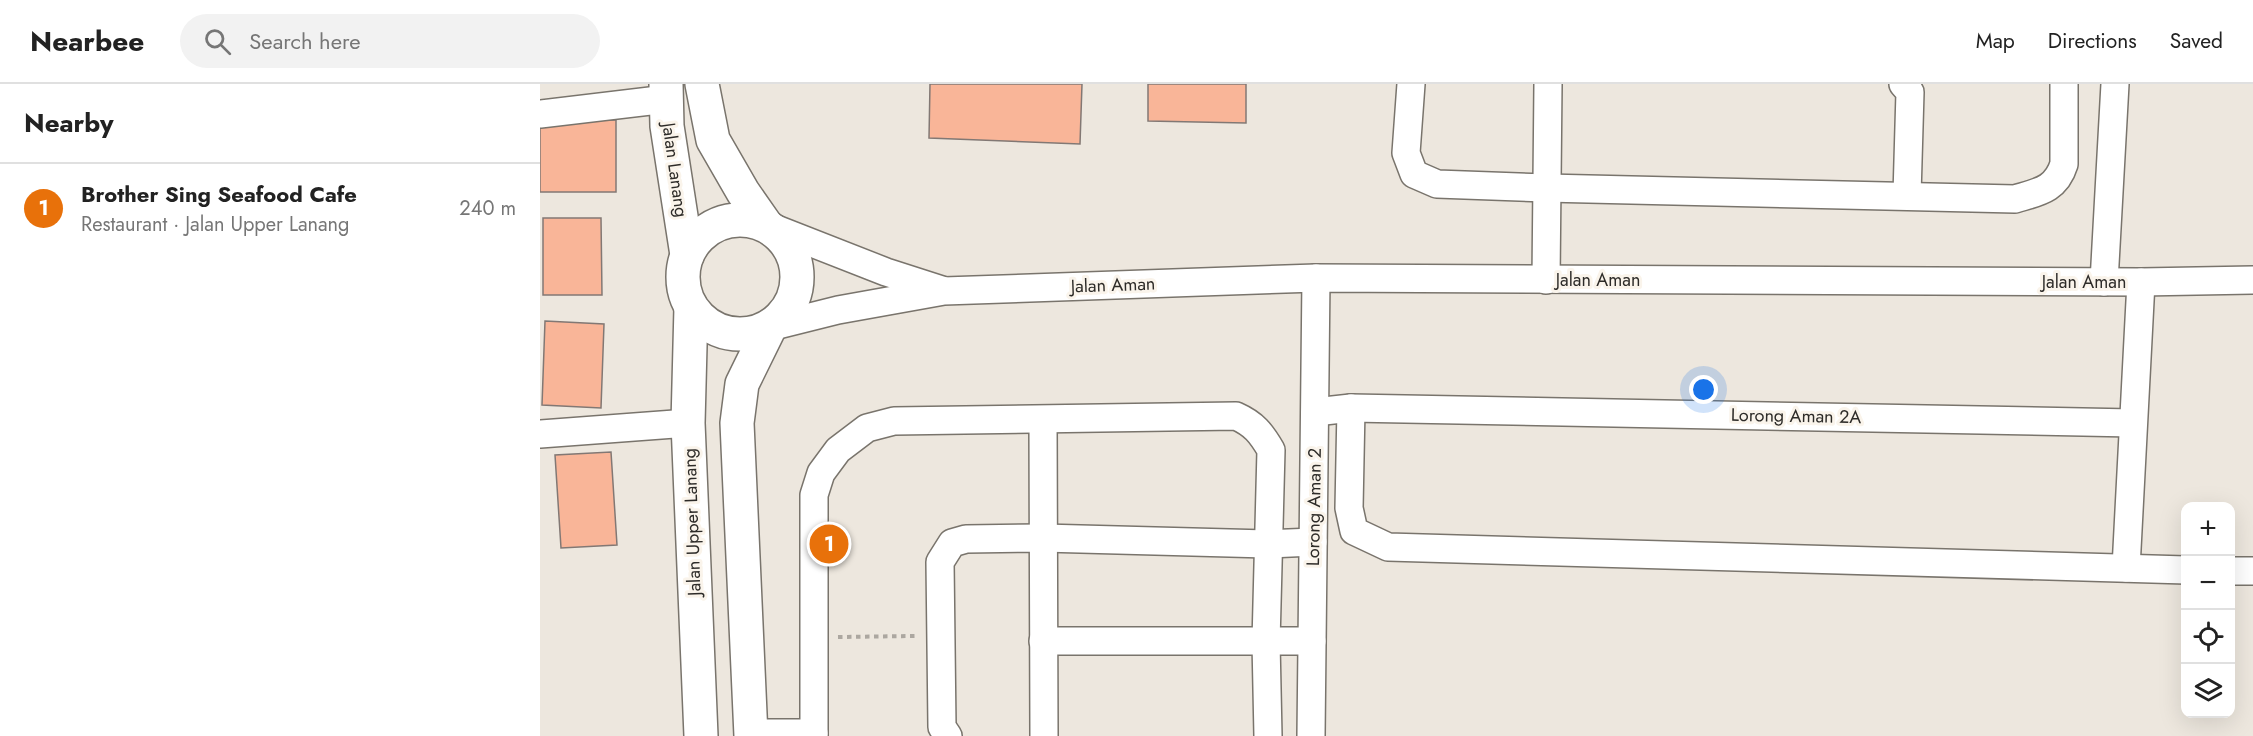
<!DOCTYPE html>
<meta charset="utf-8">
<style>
body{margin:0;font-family:Jost,sans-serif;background:#f2f2f2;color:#222}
.controls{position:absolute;right:18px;bottom:18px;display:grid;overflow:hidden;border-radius:12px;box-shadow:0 6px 24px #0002}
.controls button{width:54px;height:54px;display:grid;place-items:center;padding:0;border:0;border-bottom:2px solid #e0e0e0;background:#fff;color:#222;font:30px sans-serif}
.you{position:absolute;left:1164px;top:306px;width:21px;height:21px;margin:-15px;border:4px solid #fff;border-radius:50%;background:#1a73e8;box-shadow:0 0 0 9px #1a73e833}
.badge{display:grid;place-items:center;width:39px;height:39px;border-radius:50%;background:#8d5f05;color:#fff;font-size:20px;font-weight:700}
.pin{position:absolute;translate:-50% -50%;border:3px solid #fff;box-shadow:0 2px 6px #0006}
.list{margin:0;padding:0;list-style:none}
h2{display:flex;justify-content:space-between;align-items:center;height:78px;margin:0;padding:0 24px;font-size:26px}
h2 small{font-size:20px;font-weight:400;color:#767676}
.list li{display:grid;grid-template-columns:39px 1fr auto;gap:18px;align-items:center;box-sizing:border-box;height:90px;padding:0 24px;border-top:2px solid #e0e0e0}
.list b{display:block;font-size:22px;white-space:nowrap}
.list p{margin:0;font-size:20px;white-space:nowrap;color:#767676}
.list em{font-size:20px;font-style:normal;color:#767676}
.icon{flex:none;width:33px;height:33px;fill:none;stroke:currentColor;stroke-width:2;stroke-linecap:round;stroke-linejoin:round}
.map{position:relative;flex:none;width:1713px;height:652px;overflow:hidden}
header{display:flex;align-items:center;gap:36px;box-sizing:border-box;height:84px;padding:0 30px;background:#fff;border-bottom:2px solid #e0e0e0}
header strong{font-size:28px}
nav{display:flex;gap:33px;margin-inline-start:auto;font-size:21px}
.search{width:420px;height:54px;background:#f2f2f2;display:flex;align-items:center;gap:15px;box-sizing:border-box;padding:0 21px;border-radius:33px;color:#767676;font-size:22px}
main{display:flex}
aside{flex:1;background:#fff}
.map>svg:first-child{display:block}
</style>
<header>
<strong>Nearbee</strong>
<div class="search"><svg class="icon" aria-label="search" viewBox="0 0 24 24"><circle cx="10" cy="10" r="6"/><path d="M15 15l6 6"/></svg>Search here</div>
<nav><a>Map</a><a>Directions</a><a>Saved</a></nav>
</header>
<main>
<aside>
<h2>Nearby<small></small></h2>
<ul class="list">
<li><span class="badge" style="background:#e8710a">1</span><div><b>Brother Sing Seafood Cafe</b><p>Restaurant · Jalan Upper Lanang</p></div><em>240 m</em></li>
</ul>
</aside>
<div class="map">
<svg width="1713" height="652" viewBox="0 0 1713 652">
<rect width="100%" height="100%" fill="#ede7de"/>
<!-- building -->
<g fill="#f9b598" stroke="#827874" stroke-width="1.5">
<polygon points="390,0 542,0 540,60 389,54"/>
<polygon points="608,0 706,0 706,39 608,37"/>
<rect x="0" y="36" width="76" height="72"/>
<polygon points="3,134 61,134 62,211 3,211"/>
<polygon points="5,237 64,240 61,324 2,321"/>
<polygon points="71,368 77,461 21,464 15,371"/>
</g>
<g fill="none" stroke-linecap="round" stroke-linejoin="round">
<defs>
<g id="minor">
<path d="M871,0L866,69L874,90L897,100L1006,104L1475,115C1498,108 1516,106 1524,80V0"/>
<polyline points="1363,0 1370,8 1367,111"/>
<polyline points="0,30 127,15"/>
<polyline points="226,141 346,188 402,206"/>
<polyline points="1006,196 1008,0"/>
<polyline points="1564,198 1575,0"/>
<polyline points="230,243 298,226 404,207 776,194 1601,198 1713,196"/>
<polyline points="811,324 809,424 814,447 848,463 1646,486"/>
<polyline points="775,328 811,324 1593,339"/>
<polyline points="503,336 504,652"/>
<polyline points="0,350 148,339"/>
<polyline points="1586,484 1601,198"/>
<polyline points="1690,487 1713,487"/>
<polyline points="503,557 772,557"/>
<polyline points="211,649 274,649"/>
<path d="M274,652V411L281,389L298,366L327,344L354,337L696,332C714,340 721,349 731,366L726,558L728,652"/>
<polyline points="408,652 402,643 400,478 412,459 426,455 503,454 727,460 773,458"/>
<polyline points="771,652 776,194"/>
</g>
<g id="major">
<polyline points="126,0 127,42 147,171"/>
<polyline points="162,0 173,56 203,108 226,141"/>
<circle cx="200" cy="193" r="57"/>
<polyline points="151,223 148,339 161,652"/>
<polyline points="211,652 197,339 202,300 230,243"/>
</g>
</defs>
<!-- minor casing -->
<use href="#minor" stroke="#79746c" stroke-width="30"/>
<!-- major casing -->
<use href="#major" stroke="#79746c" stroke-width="36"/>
<!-- path -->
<polyline stroke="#aca7a0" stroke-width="4" stroke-dasharray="4.5 4.5" stroke-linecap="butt" points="298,553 375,552"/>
<!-- minor -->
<use href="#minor" stroke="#fff" stroke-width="27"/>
<!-- major -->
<use href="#major" stroke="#fff" stroke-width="33"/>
</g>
<g text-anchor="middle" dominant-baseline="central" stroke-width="6" stroke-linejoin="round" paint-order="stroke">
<!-- street labels -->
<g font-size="18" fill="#2d2b28" stroke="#faf4eb">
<text transform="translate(135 86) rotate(82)">Jalan Lanang</text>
<text x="1058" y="196">Jalan Aman</text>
<text x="1544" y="198">Jalan Aman</text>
<text transform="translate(573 201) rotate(-2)">Jalan Aman</text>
<text transform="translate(1256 332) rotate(1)">Lorong Aman 2A</text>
<text transform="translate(774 423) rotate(-89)">Lorong Aman 2</text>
<text transform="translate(152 438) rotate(-92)">Jalan Upper Lanang</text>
</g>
</g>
</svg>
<div class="controls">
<button>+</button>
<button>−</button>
<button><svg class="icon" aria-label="locate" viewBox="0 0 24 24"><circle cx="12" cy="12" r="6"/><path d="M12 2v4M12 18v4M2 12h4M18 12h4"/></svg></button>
<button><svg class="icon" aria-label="layers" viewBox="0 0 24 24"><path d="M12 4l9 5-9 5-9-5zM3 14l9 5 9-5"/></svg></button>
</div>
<div class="you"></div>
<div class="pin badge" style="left:289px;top:460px;background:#e8710a">1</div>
</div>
</main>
